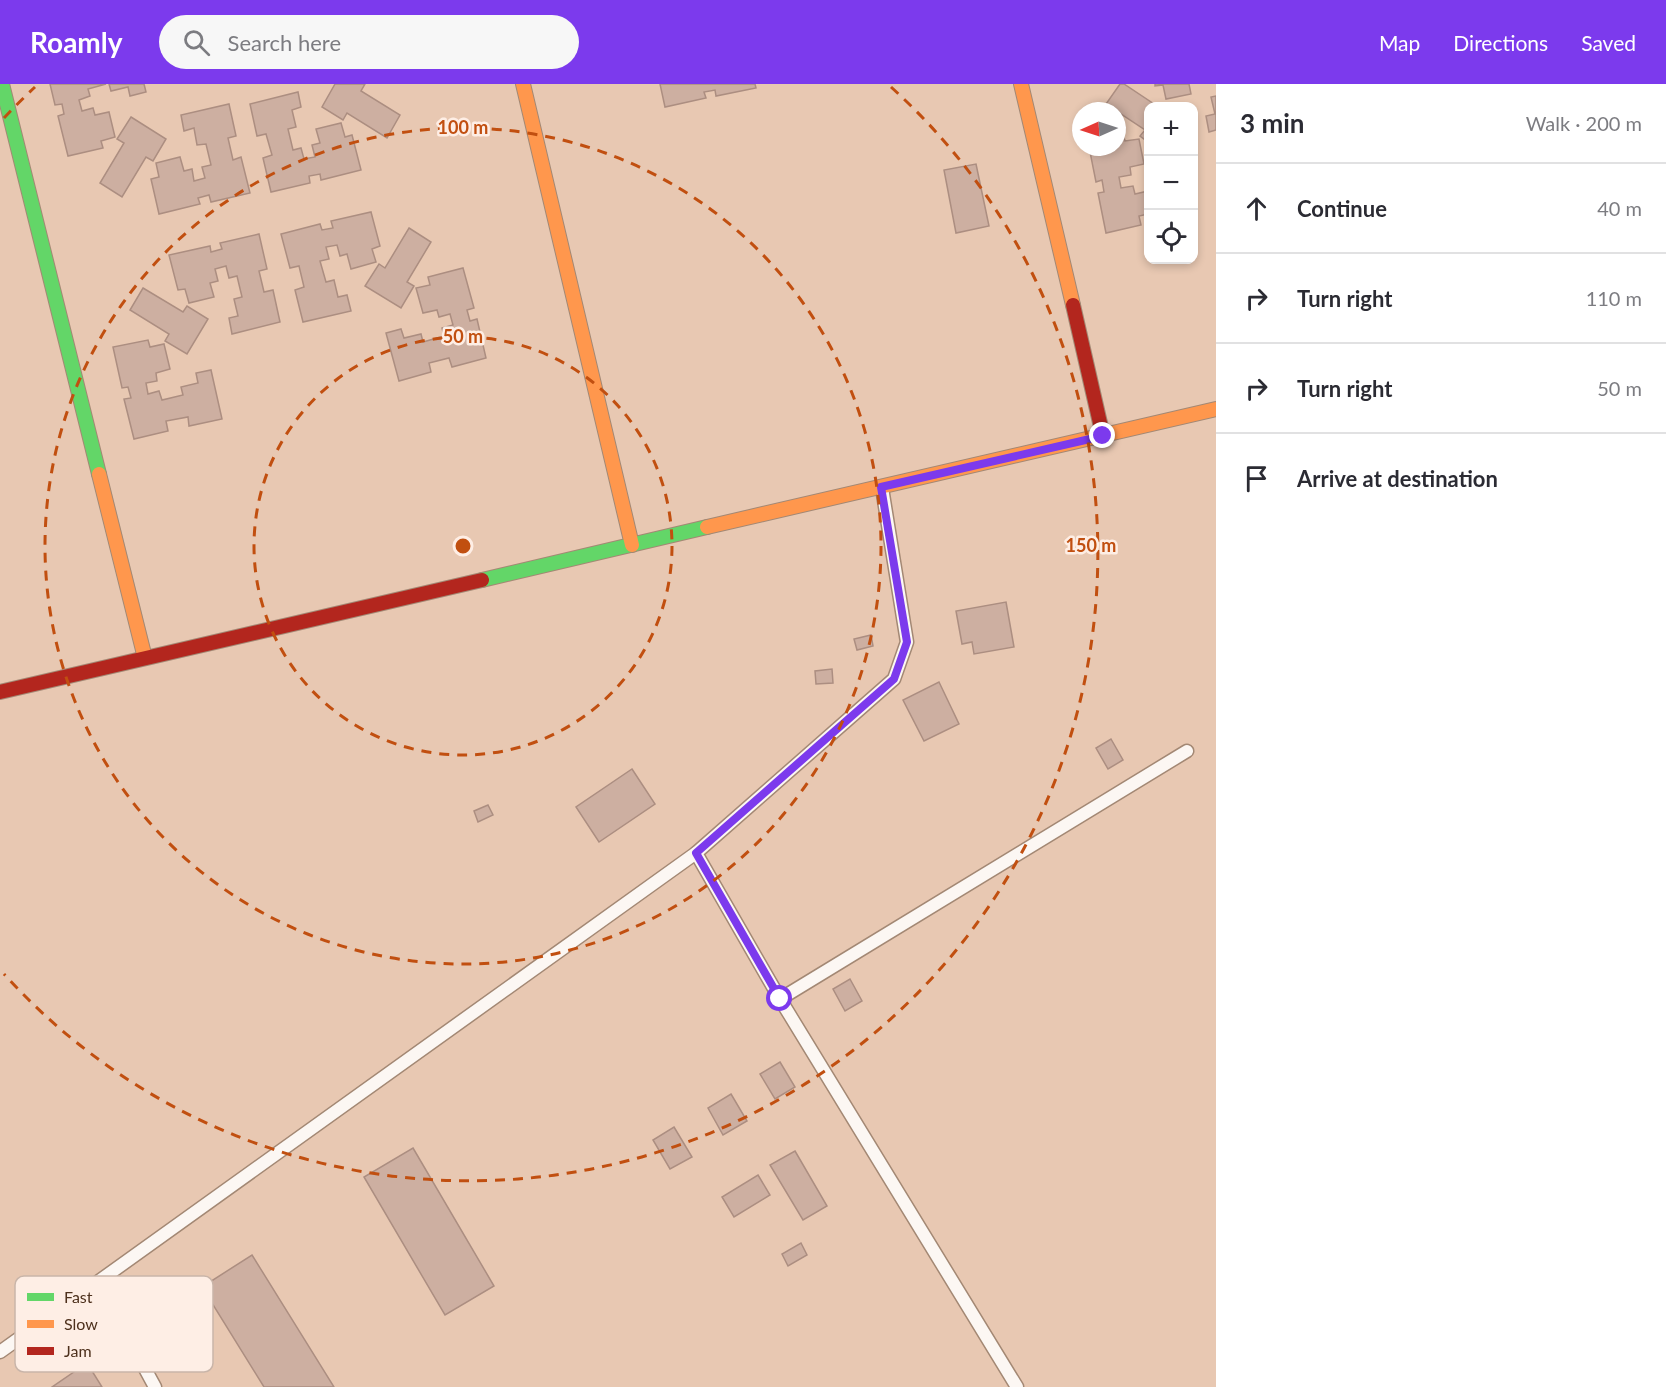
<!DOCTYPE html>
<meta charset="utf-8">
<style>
body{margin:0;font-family:Lato,sans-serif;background:#f7f7f7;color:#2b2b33}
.controls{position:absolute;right:18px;top:18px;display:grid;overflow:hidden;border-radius:12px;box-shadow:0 3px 9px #0003}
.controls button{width:54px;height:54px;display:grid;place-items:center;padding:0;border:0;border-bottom:2px solid #e1e1e2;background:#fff;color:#2b2b33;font:30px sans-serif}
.compass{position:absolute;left:1072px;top:18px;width:54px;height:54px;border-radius:50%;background:#fff;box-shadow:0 3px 9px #0003;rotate:267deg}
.stop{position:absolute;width:18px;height:18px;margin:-14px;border:4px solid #7c3aed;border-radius:50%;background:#fff}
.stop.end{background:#7c3aed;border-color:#fff;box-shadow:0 2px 6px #0008}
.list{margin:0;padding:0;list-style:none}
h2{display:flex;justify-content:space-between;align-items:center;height:78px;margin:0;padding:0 24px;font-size:26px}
h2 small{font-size:20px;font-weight:400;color:#7c7c81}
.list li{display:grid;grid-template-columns:39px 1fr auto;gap:18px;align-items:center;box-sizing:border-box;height:90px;padding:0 24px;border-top:2px solid #e1e1e2}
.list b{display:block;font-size:22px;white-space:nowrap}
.list em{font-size:20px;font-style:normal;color:#7c7c81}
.icon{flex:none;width:33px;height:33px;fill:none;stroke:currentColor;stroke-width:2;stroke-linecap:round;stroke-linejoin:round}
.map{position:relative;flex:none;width:1216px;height:1303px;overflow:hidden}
header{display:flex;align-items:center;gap:36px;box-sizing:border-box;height:84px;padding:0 30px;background:#7c3aed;color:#fff}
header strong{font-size:28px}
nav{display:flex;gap:33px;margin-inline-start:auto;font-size:21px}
.search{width:420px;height:54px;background:#f7f7f7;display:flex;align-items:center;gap:15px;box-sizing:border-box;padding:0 21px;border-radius:33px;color:#7c7c81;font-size:22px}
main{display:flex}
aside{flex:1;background:#fff}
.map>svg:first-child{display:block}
</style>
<header>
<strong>Roamly</strong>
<div class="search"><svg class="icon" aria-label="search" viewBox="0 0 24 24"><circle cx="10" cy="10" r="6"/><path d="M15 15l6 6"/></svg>Search here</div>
<nav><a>Map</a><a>Directions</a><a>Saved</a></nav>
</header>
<main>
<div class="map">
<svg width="1216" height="1303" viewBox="0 0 1216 1303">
<rect width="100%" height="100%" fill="#e8c8b2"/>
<!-- building -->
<g fill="#cdafa1" stroke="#ac8e81" stroke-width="1.5">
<polygon points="50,0 106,0 88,5 90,12 79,16 82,27 93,24 95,31 109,28 115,53 101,57 103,64 68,72 58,32 64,30 62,20 55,21"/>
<polygon points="109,0 144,0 146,8 130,12 128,3 111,7"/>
<polygon points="335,0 365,0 361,7 400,31 387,54 347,29 343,36 322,23"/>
<polygon points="660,0 755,0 756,4 716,12 715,6 704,8 706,14 665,23"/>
<polygon points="1120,0 1124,0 1157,22 1148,22 1148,58 1140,52 1145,46 1106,20"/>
<polygon points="1155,0 1189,0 1191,10 1166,15 1163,1 1155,2"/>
<polygon points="298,8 301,23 292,26 296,43 288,45 293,66 301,64 304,75 315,73 312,61 320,59 316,45 341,39 345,53 352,51 361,86 321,96 320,90 309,92 310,99 271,108 263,74 272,71 266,50 257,52 250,20"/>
<polygon points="1216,12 1216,46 1209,48 1206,32 1215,30 1211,13"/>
<polygon points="229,20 236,52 228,54 233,76 241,73 250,109 211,118 209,111 198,114 200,120 159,130 151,95 159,93 156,79 180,73 184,87 192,85 194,97 205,94 202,83 211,81 206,60 197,61 194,44 184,47 181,31"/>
<polygon points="131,33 166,55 153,77 146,73 122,113 100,99 124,59 117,55"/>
<polygon points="1123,50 1125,57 1139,55 1144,80 1130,83 1131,91 1119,93 1121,104 1133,102 1135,110 1148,107 1148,130 1139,132 1141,141 1106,149 1098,109 1104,108 1102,96 1096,98 1089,63 1117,63 1117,51"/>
<polygon points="976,80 989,142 956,149 944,86"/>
<polygon points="371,128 380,162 372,165 376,178 351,185 347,170 340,172 337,161 326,163 329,175 320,177 326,198 334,196 338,213 347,211 351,227 303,238 295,206 304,203 299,182 290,184 281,150 320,140 322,146 333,144 331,137"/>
<polygon points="409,144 431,158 407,198 414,202 401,224 365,202 379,180 385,184"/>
<polygon points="259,150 267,185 259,187 264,208 273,206 280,238 232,250 229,234 238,232 234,215 242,213 237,192 229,194 226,182 215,185 218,197 210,199 214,213 189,219 185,205 178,206 169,171 210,162 211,168 222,165 220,159"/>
<polygon points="463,184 474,224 467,226 470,237 477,235 486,274 452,283 449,274 429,279 431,288 399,297 386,249 401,245 404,254 421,250 423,258 444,252 442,244 453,241 450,230 439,233 437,226 423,229 416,204 430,201 428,193"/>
<polygon points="143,204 183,228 187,222 208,235 187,270 165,257 169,250 130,226"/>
<polygon points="148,256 150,263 164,260 170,285 156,289 157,297 146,299 148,310 159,307 162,316 183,311 181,303 198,299 196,289 211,286 222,335 189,342 188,333 166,337 168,347 134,355 124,315 131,314 128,303 122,304 113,263"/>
<polygon points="1006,518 1014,563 974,570 972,558 962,560 956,527"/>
<polygon points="871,551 873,562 857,566 854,555"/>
<polygon points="832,585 833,599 816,600 815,587"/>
<polygon points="939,598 959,640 924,657 903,616"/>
<polygon points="1111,655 1123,676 1108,685 1096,664"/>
<polygon points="632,685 655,720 599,758 576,723"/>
<polygon points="488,721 493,731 478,738 474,727"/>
<polygon points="850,895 862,917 845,927 833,905"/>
<polygon points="780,978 795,1003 775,1015 760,990"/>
<polygon points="731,1010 747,1037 723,1051 708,1024"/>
<polygon points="674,1043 692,1073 670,1085 653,1056"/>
<polygon points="413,1064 494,1202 445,1231 364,1093"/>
<polygon points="795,1067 827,1122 803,1136 770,1081"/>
<polygon points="758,1091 770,1111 734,1133 722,1113"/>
<polygon points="801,1159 807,1171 788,1182 782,1170"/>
<polygon points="252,1171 334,1303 264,1303 202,1203"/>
<polygon points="87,1279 102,1303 52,1303"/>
</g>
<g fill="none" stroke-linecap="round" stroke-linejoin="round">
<defs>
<g id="lane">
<polyline points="882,404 907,558 894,595 696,769 780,915 1017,1303"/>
<polyline points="780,915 1187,667"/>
<polyline points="98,1198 155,1303"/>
<polyline points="0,1268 696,769"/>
</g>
<g id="fast">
<polyline points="2,0 99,390"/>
<polyline points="482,496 707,443"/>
</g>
<g id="slow">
<polyline points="523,0 632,461"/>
<polyline points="1021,0 1073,221"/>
<polyline points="99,390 145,574"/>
<polyline points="707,443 1216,325"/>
</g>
<g id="jam">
<polyline points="1073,221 1103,352"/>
<polyline points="0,608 482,496"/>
</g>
</defs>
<!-- lane casing -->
<use href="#lane" stroke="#a38874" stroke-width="15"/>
<!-- fast casing -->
<use href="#fast" stroke="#a38874" stroke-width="16"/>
<!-- slow casing -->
<use href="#slow" stroke="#a38874" stroke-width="16"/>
<!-- jam casing -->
<use href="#jam" stroke="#a38874" stroke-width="16"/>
<!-- lane -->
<use href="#lane" stroke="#fcf7f3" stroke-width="12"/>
<!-- fast -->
<use href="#fast" stroke="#63d668" stroke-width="14"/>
<!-- slow -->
<use href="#slow" stroke="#ff974d" stroke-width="14"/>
<!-- jam -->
<use href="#jam" stroke="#b3261e" stroke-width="14"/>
</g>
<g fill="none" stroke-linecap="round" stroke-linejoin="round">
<!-- route -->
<polyline stroke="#7c3aed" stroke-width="8" points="780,915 696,769 894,595 907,558 881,403 1103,352"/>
</g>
<!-- distance rings -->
<g fill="none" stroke="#c14f10" stroke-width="3" stroke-dasharray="10 8">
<circle cx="463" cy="462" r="209"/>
<circle cx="463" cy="462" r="418"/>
<path d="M4 34A628 628 0 0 1 35 3M891 3A628 628 0 1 1 4 890"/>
</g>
<!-- legend -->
<rect x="15" y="1192" width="198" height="96" rx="9" fill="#feeee5" stroke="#c9b5a9" stroke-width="1.5"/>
<rect x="27" y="1209" width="27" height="8" fill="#63d668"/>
<rect x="27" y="1236" width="27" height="8" fill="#ff974d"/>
<rect x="27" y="1263" width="27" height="8" fill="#b3261e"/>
<g font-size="16" fill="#4d301c">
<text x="64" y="1219">Fast</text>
<text x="64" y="1246">Slow</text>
<text x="64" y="1273">Jam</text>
</g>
<circle cx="463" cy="462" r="9" fill="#c14f10" stroke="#feeee5" stroke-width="3"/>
<g font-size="18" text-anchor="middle" font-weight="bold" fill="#c14f10" stroke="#feeee5" stroke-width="5" stroke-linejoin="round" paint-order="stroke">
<text x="463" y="50">100 m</text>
<text x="463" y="259">50 m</text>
<text x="1091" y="468">150 m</text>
</g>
</svg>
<div class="controls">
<button>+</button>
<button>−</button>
<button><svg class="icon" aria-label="locate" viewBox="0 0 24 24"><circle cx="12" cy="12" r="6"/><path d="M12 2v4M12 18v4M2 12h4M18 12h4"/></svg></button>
</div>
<svg class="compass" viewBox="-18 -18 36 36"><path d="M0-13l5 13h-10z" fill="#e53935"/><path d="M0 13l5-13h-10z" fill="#7c7c81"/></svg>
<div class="stop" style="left:780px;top:915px"></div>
<div class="stop end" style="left:1103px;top:352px"></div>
</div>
<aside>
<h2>3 min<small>Walk · 200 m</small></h2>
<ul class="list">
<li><svg class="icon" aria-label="ahead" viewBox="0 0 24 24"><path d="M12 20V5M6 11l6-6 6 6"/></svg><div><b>Continue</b></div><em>40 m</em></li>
<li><svg class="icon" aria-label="right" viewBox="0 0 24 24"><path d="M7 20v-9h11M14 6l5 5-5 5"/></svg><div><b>Turn right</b></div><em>110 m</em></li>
<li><svg class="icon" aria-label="right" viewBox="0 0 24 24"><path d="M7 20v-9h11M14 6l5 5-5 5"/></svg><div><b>Turn right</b></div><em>50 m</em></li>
<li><svg class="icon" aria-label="arrive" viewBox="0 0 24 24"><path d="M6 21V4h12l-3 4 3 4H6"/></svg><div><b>Arrive at destination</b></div></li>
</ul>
</aside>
</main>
